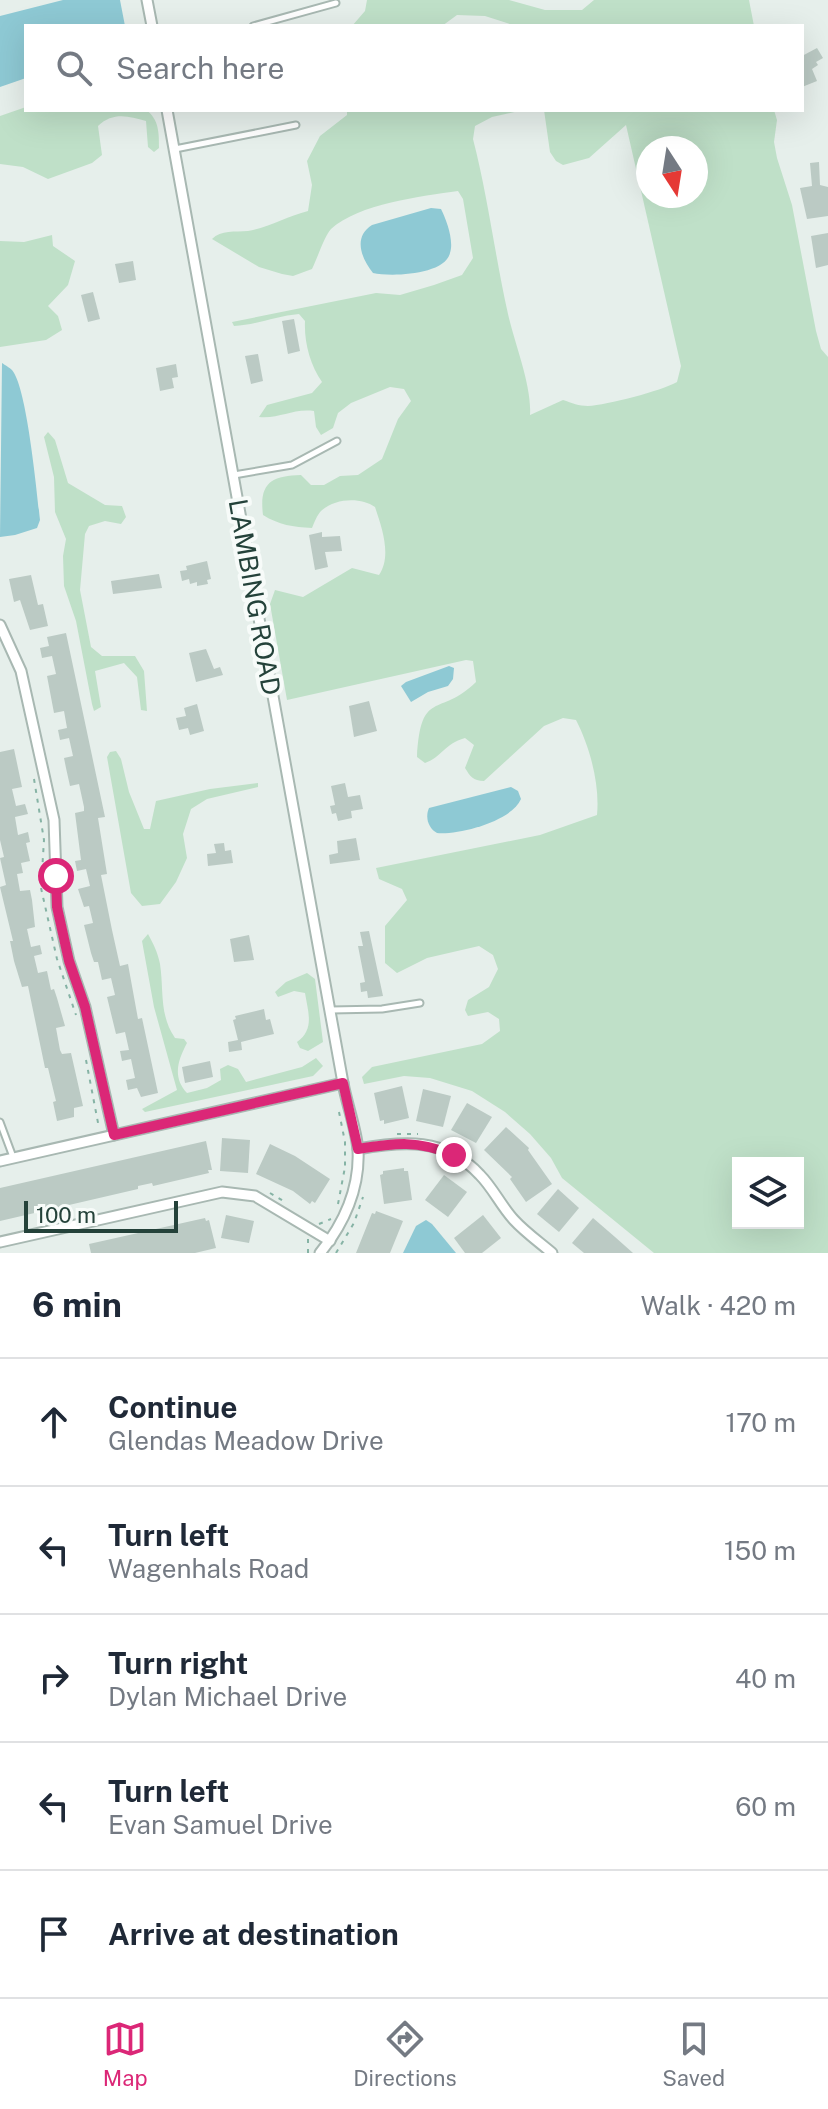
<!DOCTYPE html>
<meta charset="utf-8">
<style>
body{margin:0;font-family:"Public Sans",sans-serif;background:#f6f6f7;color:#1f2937}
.controls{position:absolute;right:24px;bottom:24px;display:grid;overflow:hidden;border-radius:0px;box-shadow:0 8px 32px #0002}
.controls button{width:72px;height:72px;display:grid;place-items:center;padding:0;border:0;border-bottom:2px solid #e0e1e3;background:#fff;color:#1f2937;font:40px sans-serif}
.compass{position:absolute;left:636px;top:136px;width:72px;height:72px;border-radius:50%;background:#fff;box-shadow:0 8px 32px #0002;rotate:168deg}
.scale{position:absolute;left:24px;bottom:20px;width:154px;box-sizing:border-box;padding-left:8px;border:4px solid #24423a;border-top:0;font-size:22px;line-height:28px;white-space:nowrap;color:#24423a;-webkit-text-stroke:6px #f7fbf9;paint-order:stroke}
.stop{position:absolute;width:24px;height:24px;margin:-18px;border:6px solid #db2777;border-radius:50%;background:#fff}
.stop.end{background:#db2777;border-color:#fff;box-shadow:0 2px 8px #0008}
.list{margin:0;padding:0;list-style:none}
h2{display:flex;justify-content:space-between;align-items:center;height:104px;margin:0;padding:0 32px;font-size:34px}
h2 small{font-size:26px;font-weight:400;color:#747a83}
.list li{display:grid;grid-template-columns:52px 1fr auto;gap:24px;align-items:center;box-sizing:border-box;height:128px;padding:0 32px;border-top:2px solid #e0e1e3}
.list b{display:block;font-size:30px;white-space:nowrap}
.list p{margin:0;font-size:26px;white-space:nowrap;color:#747a83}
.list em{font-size:26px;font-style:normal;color:#747a83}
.icon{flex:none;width:44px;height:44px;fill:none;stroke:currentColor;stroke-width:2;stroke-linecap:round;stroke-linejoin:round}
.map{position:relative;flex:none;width:828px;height:1253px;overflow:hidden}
.search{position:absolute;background:#fff;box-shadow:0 8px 32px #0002;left:24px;right:24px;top:24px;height:88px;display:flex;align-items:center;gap:20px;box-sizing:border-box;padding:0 28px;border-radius:0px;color:#747a83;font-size:30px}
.sheet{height:744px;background:#fff}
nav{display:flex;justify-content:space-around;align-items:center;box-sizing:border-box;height:112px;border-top:2px solid #e0e1e3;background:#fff;font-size:22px;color:#747a83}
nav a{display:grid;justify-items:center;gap:4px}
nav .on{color:#db2777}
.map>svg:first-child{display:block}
</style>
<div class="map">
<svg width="828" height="1253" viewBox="0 0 828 1253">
<rect width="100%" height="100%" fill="#e6efeb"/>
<!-- green -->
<g fill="#bfe0c8" fill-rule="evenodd">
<polygon points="367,0 509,0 545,10 582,10 594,0 749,0 754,26 516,26 485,16 457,15 442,26 352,26 365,11"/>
<path d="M26,107V110H146C159,119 159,133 159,148L154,152L148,147L146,121C128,116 113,112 98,126L102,155L92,163L48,179L23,167L0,164V116Z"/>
<path d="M347,110H523L492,117L475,126L473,139C488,197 495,256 508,314C515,345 532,386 530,415L563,400C572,403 579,406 588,406C607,405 661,391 677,382L681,366L626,125L589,158L563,165L556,161L550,152L544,110H774L777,120L774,142L777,158L792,205L816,331L821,349L828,357V1253H654L562,1178L551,1158L530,1134L505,1112L472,1091L430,1078L404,1076L364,1084L362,1077L372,1067L482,1044L500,1031L499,1019L488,1012L468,1016L465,1010L468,1000L489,987L498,969L493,955L479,946L427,958L397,973L385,963V926L407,900L402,889L379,879L376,868L540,835L597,815C600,785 590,747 576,720L563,718L544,726L484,781C473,781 470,776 465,768L474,745L465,738C444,744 442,757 425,763L417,757C421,688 439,718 476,682L473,661L466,660L287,700L270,604L275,590L303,597L352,568L379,575C392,556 382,528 375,507C361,497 335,498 321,511C317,515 314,523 312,528C293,527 279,525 263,515C259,483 271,476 301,475L311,485H324L340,476L358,475L382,459L398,419L411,401L404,389L390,387L351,403L338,413L333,428L321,435L316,427L314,411C293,408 280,419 259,417L267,405L312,393L322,382C310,365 304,342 305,321L299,314C276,316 256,325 234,326L232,322L376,293L400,295L434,285L462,275L473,258L463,199L458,191C422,196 358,204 331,229C325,235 317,259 312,269L293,276L282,274L259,267L212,239C221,230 235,232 248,231C267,228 288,216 308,211L312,185L307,161L320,136L347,115ZM648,148H696V196H648ZM738,1163H798V1223H738Z"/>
<polygon points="52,235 53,246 75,261 68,285 48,306 58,316 62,330 46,340 0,347 0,241 24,242"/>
<polygon points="48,432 55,440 68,483 105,505 122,506 126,517 121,524 105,521 89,526 85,534 80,590 91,647 102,656 135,656 144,671 147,711 141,710 137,677 124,663 95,671 101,707 94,711 92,704 76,621 64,586 63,556 66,539 55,512 54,477 44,437"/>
<polygon points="116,751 121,759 129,792 144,829 150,829 156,801 210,789 258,783 258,787 207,799 191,809 183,834 187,858 176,882 160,904 142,906 131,893 107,757 110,752"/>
<path d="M148,934C153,943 158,953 160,964C164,990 159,1015 175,1038L184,1039L187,1043C178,1060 172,1077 187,1093L207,1088L221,1080L220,1069L228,1065L238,1069L246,1082L302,1067L316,1058L323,1066L313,1076L145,1112L142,1109L177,1090L154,1007L142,941Z"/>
<path d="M307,973L315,979L323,1042L308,1051L300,1048L297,1042C315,1029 308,1012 305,993L294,991L278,997L275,992L286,982Z"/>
</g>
<!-- water -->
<g fill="#8ec9d4">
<polygon points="63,0 120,0 125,26 26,26 26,78 0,87 0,16"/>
<path d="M431,208L441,209C447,221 454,241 450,253C445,275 391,277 373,273C361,258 353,237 372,225Z"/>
<path d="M2,363C5,365 10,368 12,370C27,387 37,494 40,520L37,528L15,535L0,537Z"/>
<polygon points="449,666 454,668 453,679 448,686 428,692 411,702 401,686 406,682"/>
<path d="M511,787L518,791L521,799C512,821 459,835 437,833C428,828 425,817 429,808Z"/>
<polygon points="426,1220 432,1224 456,1253 403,1253 416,1226"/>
</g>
<!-- building -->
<g fill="#bbcac4">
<polygon points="817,48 823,58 816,62 818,65 812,69 817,81 802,87 802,56"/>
<polygon points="819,162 820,185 828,187 828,216 807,219 800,188 812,186 810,163"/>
<polygon points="828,233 828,265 816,268 811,236"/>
<polygon points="133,261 136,280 119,283 115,264"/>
<polygon points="93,292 100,319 88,322 81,295"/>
<polygon points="294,319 300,351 288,354 282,321"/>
<polygon points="258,354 263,381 251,384 245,356"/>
<polygon points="176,364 178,377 172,378 174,388 160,391 156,368"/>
<polygon points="322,532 322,537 340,536 342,551 325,552 328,567 315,570 309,535"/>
<polygon points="207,561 211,579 207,580 208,584 197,586 197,582 190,584 189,579 182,581 180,571 187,570 186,566"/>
<polygon points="159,574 162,588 113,594 111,581"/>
<polygon points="31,575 38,605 43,604 48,626 30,630 20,600 14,602 9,579"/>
<polygon points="66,633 105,817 98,818 107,874 101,875 112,930 120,966 128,964 138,1019 142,1018 158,1093 141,1097 137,1088 128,1090 126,1080 135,1078 131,1059 122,1061 120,1051 129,1050 125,1032 116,1034 107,997 115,995 111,978 102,980 98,962 94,962 91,953 84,925 93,923 89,906 84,907 78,889 90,886 86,869 77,871 75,861 81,860 75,813 84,811 84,807 79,784 70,786 66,768 64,758 73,756 69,738 60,740 58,730 67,728 64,711 54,713 47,676 56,674 52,656 42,658 40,648 49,646 47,637"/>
<polygon points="206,649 214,669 220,667 223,675 196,682 189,653"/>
<polygon points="369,701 377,731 354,737 349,706"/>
<polygon points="197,704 204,731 190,735 188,728 179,730 176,718 186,716 184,708"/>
<polygon points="14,749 22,787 12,789 16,806 25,804 28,814 15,817 18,835 28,832 30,842 26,843 30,861 21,863 23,873 17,874 20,891 30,890 32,900 35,927 27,929 31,947 40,945 42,954 34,956 38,973 47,971 51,990 54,989 57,998 65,1026 56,1028 60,1050 62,1054 71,1053 83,1106 74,1108 74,1117 57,1121 53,1102 56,1101 48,1068 45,1068 28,986 22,987 14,961 10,941 13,941 0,887 6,885 0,858 4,857 0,840 0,752"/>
<polygon points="345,783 348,797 360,795 363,809 351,811 352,818 338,821 336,813 332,814 330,806 335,805 331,786"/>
<polygon points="356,838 360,860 330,864 329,855 338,853 337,841"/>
<polygon points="224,843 225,851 231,850 233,863 208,866 207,854 216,853 214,844"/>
<polygon points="369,931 383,996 368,998 367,991 361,992 360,983 365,982 358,946 363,946 360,932"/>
<polygon points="249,935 254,960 234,962 230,939"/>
<polygon points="264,1009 266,1020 270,1019 274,1034 241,1042 242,1050 229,1052 228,1042 238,1040 233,1020 236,1019 235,1016"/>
<polygon points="210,1061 213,1077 185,1083 182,1067"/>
<polygon points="402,1086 409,1118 384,1124 384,1120 380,1121 374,1093"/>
<polygon points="423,1089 451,1096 443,1127 416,1121"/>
<polygon points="467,1103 492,1117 476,1143 451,1130"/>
<polygon points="506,1127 529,1148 528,1150 552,1184 526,1202 510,1179 512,1177 484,1150"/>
<polygon points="222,1138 250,1140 248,1173 220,1171"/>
<polygon points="206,1141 212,1170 208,1170 209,1173 153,1186 152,1183 138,1186 138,1189 0,1221 0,1188"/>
<polygon points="270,1144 295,1156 330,1179 315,1203 312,1201 310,1204 293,1191 256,1174"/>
<polygon points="404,1168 404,1171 408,1171 412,1200 384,1204 380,1175 383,1174 383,1171"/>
<polygon points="444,1175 467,1192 448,1217 425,1200"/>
<polygon points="558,1189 579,1208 559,1232 537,1214"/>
<polygon points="376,1211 403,1221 390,1253 356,1253 372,1213 375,1214"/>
<polygon points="226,1215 254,1221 249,1243 221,1238"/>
<polygon points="483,1215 501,1238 482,1253 465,1253 454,1238"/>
<polygon points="205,1218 206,1221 209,1220 216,1248 195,1253 91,1253 89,1244"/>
<polygon points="593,1218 615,1237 633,1253 584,1253 572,1243"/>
</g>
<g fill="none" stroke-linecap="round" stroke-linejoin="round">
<defs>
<g id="lane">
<polyline points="253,26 336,3"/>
<polyline points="175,149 296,125"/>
<polyline points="234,475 292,465 337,441"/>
<polyline points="331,1010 382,1009 420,1003"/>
<polyline points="0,1122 13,1157"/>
</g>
<g id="street">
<polyline points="147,0 152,26"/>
<path d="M167,110L343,1083C347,1105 356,1128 358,1150C360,1188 344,1224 320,1253"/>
<polyline points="0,625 21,671 54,820 57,907 69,961 85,1007 114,1135"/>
<path d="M358,1149C403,1141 445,1137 480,1175C493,1188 501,1206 514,1220C525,1232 539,1242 552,1253"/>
<polyline points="0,1161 343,1083"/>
<polyline points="0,1242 222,1192 255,1196 330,1241"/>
</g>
</defs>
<!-- lane casing -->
<use href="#lane" stroke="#a8b8b2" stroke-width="9"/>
<!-- street casing -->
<use href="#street" stroke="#a8b8b2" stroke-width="13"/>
<!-- path -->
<g stroke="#86b3a5" stroke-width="2" stroke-dasharray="4 6" stroke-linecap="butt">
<polyline points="34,779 44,840 41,888 57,959 76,1015"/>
<polyline points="86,1060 99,1128"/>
<polyline points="339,1112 345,1142 345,1166 349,1166"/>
<polyline points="397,1134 418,1134"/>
<polyline points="270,1193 285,1202"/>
<polyline points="338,1204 345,1167"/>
<polyline points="319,1224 331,1219"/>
<polyline points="308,1253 308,1239"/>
<polyline points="336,1253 354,1223 363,1197"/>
</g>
<!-- lane -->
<use href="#lane" stroke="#fff" stroke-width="5"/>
<!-- street -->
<use href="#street" stroke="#fff" stroke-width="9"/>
</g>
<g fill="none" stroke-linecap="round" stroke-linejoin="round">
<!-- route -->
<path stroke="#db2777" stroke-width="10" d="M56,876L57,907L69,961L85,1007L114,1135L343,1083L358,1149C396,1143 417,1140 454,1155"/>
</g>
<g text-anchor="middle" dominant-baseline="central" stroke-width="8" stroke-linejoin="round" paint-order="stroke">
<!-- street labels -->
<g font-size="26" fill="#24423a" stroke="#f7fbf9">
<text transform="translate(255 597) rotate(80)">LAMBING ROAD</text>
</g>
</g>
</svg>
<div class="controls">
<button><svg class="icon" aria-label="layers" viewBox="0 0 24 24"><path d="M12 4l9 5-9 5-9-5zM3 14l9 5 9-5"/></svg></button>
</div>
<svg class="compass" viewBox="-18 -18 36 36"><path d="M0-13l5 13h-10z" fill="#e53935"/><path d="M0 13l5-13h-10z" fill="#747a83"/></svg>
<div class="scale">100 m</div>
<div class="stop" style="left:56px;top:876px"></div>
<div class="stop end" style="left:454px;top:1155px"></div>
<div class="search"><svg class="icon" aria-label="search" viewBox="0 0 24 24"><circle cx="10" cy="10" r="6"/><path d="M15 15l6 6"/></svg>Search here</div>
</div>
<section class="sheet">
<h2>6 min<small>Walk · 420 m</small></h2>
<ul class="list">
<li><svg class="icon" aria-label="ahead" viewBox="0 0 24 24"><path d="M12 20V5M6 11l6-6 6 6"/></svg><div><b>Continue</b><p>Glendas Meadow Drive</p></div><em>170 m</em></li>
<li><svg class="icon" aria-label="left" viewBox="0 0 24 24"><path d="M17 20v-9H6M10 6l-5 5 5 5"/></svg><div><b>Turn left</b><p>Wagenhals Road</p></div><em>150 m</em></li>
<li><svg class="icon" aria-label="right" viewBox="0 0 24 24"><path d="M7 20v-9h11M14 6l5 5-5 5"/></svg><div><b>Turn right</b><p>Dylan Michael Drive</p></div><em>40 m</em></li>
<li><svg class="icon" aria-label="left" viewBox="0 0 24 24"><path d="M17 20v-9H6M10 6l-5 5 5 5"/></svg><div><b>Turn left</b><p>Evan Samuel Drive</p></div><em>60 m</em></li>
<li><svg class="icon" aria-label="arrive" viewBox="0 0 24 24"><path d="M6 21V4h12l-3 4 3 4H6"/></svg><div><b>Arrive at destination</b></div></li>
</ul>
</section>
<nav>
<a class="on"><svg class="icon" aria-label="map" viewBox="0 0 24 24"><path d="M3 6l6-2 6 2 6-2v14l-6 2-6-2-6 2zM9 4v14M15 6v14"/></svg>Map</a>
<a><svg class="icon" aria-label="directions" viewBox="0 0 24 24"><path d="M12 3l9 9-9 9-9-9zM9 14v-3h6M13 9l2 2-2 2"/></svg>Directions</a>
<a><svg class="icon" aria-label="saved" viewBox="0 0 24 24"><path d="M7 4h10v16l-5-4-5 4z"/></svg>Saved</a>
</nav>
